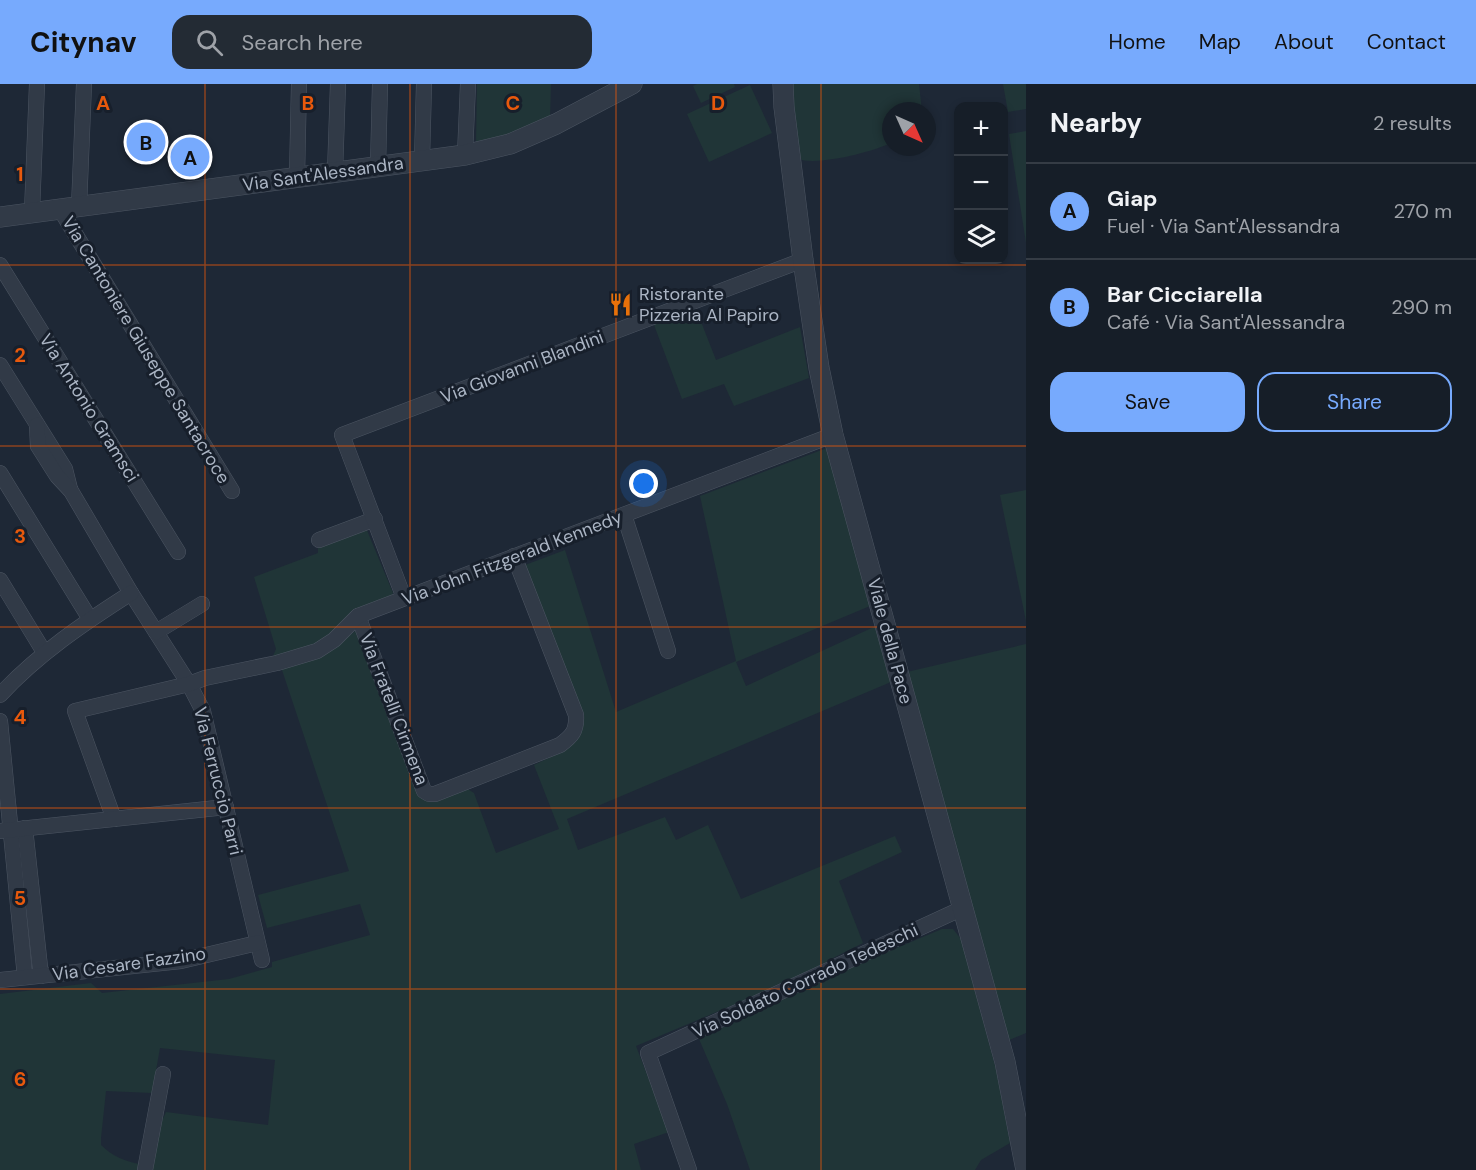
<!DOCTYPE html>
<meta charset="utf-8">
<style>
body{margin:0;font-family:"DM Sans",sans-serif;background:#232b34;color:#f1f3f6}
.controls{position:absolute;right:18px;top:18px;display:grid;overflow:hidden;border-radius:12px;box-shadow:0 3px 9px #0003}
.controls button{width:54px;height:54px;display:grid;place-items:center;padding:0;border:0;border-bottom:2px solid #353c45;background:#161e28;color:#f1f3f6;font:30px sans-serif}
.compass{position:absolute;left:882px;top:18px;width:54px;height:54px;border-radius:50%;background:#161e28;box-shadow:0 3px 9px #0003;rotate:135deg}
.you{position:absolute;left:644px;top:400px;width:21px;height:21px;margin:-15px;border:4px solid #fff;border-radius:50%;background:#1a73e8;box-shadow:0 0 0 9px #1a73e833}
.badge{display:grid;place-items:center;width:39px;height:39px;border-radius:50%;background:#77aafd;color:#111;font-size:20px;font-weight:700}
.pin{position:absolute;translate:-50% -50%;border:3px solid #fff;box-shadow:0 2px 6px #0006}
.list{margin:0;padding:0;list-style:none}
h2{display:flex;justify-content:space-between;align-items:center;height:78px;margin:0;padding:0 24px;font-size:26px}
h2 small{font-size:20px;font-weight:400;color:#9ea2a8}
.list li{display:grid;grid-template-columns:39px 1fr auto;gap:18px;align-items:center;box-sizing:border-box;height:96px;padding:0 24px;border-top:2px solid #353c45}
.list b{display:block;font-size:22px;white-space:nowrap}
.list p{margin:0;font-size:20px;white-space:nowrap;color:#9ea2a8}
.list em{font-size:20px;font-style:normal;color:#9ea2a8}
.actions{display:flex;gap:12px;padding:18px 24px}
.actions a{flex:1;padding:14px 0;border:2px solid #77aafd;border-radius:18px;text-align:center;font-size:21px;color:#77aafd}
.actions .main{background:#77aafd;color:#111}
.icon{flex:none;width:33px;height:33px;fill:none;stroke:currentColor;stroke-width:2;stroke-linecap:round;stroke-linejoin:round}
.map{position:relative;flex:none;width:1026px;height:1086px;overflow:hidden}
header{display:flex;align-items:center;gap:36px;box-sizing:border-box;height:84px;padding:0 30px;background:#77aafd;color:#111}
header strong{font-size:28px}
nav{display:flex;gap:33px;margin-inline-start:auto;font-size:21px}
.search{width:420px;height:54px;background:#232b34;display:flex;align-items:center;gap:15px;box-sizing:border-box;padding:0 21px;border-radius:18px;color:#9ea2a8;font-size:22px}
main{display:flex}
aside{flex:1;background:#161e28}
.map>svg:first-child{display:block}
</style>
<header>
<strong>Citynav</strong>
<div class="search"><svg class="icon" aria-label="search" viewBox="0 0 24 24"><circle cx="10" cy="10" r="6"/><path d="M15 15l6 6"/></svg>Search here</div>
<nav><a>Home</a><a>Map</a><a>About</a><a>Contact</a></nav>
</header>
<main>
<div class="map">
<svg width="1026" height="1086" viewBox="0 0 1026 1086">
<rect width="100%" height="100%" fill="#1e2836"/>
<!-- grass -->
<g fill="#203537">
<polygon points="477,0 551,0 550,35 522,48 476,59"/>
<polygon points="697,0 734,0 735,3 701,19 693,2"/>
<path d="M792,0H919L922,27H891V59C872,68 818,82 798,75Z"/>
<polygon points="1003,0 1026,0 1026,25 1008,28"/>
<polygon points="750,1 772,49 709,78 687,30"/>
<polygon points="1026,47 1026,159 1009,50"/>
<polygon points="696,225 716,276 800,243 809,294 734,322 724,300 682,315 654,241"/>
<path d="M827,364L870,522L736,578L746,602L876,542L891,598L567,735L578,766L665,733L676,756L708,741L741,815L895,752L902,768L839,797L863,859L829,876L816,886L636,962L669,1048L634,1060L641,1086H150L157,1048L166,1028L268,1041L275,976L160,964L152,1009L106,1007L101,1054V1061C112,1072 124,1077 139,1080L138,1086H0V910L91,899L102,909L229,895L272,883V878L370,851L360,820L267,844L258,811L349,787L281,583L325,570L358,545L419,712L466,704L474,709L496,769L559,745L534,681L563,667L576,655L525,481L565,466L616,628L736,577L700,412Z"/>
<polygon points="1026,406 1026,537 1000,411"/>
<polygon points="366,444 393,509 390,513 315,560 271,577 276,565 254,493 318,469 318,464"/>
<polygon points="1026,560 1026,949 1007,957 907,588"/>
<polygon points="942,845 953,845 961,855 997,989 1010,1059 981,1076 975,1086 750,1086 727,1020 699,955 841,887"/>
</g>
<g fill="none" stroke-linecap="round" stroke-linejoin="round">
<defs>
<g id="minor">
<polyline points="465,71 468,0"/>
<polyline points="422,76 424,0"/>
<polyline points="378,83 380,0"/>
<polyline points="335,89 338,0"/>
<polyline points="297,93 299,0"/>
<polyline points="79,123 84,0"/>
<polyline points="60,125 232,407"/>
<polyline points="32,128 37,0"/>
<polyline points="0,181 178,468"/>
<polyline points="0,281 65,385 70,405"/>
<polyline points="37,341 38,362 57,392 71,407 131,509 189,600 203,627 262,876"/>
<polyline points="0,389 90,535"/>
<polyline points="624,431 668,567"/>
<polyline points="319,456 375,435"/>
<polyline points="0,496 44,568"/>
<polyline points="404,514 342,351 803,176"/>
<path d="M358,532L424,707L429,710H435L560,661C572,652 577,647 576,631L514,472"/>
<polyline points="156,548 202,520"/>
<path d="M0,611C38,570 84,539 131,509"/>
<polyline points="0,637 25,893"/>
<polyline points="114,735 75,627 189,600 205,594 277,579 317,567 334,556 358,532 833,351"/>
<polyline points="25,744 41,892"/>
<polyline points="0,747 226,723"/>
<polyline points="0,896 181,877 257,859"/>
<polyline points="145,1086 163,990"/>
<polyline points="689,1086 648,969 963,824"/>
</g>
<g id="tertiary">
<polyline points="783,0 784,23 803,176 819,284 833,351 1005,978 1026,1086"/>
<polyline points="0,133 465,71 510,60 556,40 632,0"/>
</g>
</defs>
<!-- minor casing -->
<use href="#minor" stroke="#4c5562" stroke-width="16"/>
<!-- tertiary casing -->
<use href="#tertiary" stroke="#4c5562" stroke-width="21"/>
<!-- minor -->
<use href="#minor" stroke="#313a47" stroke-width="15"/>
<!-- tertiary -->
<use href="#tertiary" stroke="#313a47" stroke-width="20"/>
</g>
<!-- grid -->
<path fill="none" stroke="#e8590c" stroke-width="1.5" stroke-opacity="0.55" d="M205,0V1086M410,0V1086M616,0V1086M821,0V1086M0,181H1026M0,362H1026M0,543H1026M0,724H1026M0,905H1026"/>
<!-- icons -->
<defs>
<symbol id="restaurant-bare" viewBox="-9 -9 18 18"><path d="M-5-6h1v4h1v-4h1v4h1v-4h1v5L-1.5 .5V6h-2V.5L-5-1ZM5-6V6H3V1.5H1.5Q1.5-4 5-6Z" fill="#e8710a" stroke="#171f2b" stroke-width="2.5" paint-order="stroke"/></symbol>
</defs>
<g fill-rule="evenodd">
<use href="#restaurant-bare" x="604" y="204" width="33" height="33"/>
</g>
<g text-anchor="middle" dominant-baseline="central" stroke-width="6" stroke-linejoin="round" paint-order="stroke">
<!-- street labels -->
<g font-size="18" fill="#abb5c4" stroke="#171f2b">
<text transform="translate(323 90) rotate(-8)">Via Sant'Alessandra</text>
<text transform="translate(146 266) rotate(59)">Via Cantoniere Giuseppe Santacroce</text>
<text transform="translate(522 283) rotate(-21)">Via Giovanni Blandini</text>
<text transform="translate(89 324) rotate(58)">Via Antonio Gramsci</text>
<text transform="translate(512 474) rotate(-21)">Via John Fitzgerald Kennedy</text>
<text transform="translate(890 557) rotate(75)">Viale della Pace</text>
<text transform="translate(394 625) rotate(69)">Via Fratelli Cirmena</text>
<text transform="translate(218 697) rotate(76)">Via Ferruccio Parri</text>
<text transform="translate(129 880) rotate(-8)">Via Cesare Fazzino</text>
<text transform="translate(805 897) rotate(-25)">Via Soldato Corrado Tedeschi</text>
</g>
<!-- poi labels -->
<g font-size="18" fill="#abb5c4" stroke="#171f2b" text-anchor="start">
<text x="639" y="210">Ristorante<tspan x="639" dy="21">Pizzeria Al Papiro</tspan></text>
</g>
</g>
<g font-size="20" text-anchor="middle" font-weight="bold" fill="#e8590c" stroke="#171f2b" stroke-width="6" stroke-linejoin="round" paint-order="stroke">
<text x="103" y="26">A</text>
<text x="308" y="26">B</text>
<text x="513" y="26">C</text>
<text x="718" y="26">D</text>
<text x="20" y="97">1</text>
<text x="20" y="278">2</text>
<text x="20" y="459">3</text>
<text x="20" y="640">4</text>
<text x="20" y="821">5</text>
<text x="20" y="1002">6</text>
</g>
</svg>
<div class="controls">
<button>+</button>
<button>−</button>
<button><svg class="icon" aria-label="layers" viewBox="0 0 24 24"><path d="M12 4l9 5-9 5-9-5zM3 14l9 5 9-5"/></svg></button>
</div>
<svg class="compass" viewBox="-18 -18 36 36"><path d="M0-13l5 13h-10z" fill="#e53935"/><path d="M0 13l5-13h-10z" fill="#9ea2a8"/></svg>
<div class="you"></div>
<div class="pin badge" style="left:190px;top:73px">A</div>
<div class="pin badge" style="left:146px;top:58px">B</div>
</div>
<aside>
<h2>Nearby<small>2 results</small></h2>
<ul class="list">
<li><span class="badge">A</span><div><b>Giap</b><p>Fuel · Via Sant'Alessandra</p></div><em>270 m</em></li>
<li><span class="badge">B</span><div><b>Bar Cicciarella</b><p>Café · Via Sant'Alessandra</p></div><em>290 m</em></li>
</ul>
<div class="actions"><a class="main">Save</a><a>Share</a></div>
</aside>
</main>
